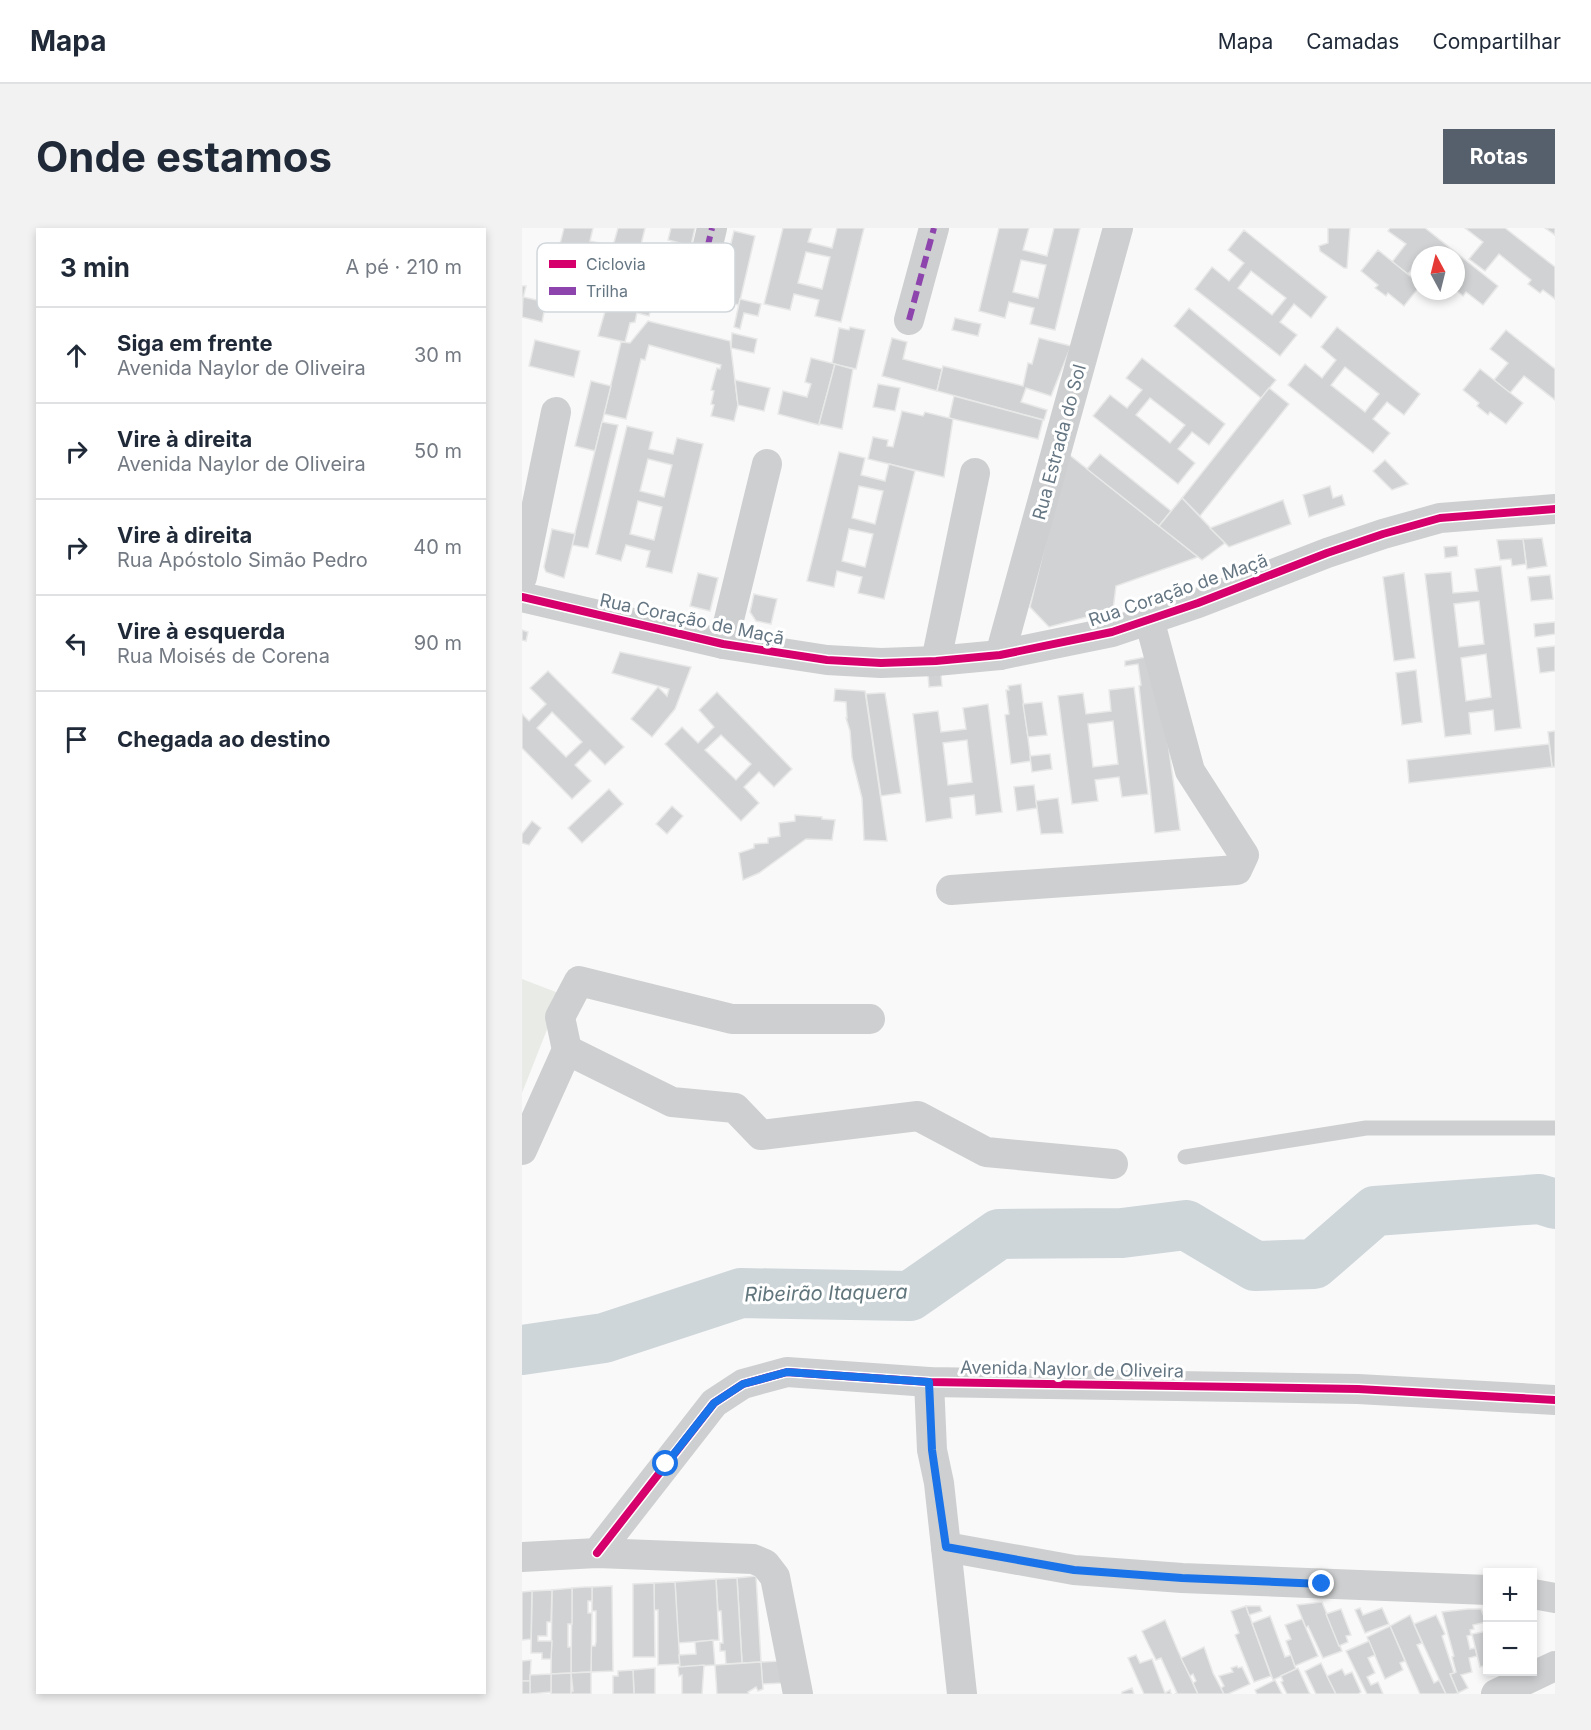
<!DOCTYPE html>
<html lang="pt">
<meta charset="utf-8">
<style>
body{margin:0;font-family:Inter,sans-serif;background:#f2f2f3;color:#1f2937}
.controls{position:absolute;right:18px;bottom:18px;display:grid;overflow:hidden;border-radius:0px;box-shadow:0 3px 9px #0003}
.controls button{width:54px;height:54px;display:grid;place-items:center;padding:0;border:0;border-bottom:2px solid #e0e1e3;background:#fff;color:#1f2937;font:30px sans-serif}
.compass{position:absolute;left:889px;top:18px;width:54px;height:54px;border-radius:50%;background:#fff;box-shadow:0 3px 9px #0003;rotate:353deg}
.stop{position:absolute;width:18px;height:18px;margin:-14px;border:4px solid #1a73e8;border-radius:50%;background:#fff}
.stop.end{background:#1a73e8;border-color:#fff;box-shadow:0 2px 6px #0008}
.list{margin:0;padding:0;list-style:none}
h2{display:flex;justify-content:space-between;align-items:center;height:78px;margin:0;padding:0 24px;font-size:26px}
h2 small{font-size:20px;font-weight:400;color:#747a83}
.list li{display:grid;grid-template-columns:39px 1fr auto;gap:18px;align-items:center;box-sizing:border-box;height:96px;padding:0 24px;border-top:2px solid #e0e1e3}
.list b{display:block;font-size:22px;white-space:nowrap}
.list p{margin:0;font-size:20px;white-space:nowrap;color:#747a83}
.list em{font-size:20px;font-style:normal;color:#747a83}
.icon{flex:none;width:33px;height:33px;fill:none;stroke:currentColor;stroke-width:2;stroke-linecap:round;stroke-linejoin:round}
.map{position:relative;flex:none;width:1033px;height:1466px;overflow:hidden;border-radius:0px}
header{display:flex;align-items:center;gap:36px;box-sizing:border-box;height:84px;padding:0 30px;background:#fff;border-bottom:2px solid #e0e1e3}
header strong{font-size:28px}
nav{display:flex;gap:33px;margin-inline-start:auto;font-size:21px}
.intro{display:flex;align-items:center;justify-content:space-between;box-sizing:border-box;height:144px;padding:0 36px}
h1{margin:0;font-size:42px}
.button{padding:15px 27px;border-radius:0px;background:#56606c;color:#fff;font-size:21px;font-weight:700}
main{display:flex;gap:36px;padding:0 36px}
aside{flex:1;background:#fff;border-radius:0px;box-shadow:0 3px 9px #0003}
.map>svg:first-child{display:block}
</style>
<header>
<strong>Mapa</strong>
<nav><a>Mapa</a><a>Camadas</a><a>Compartilhar</a></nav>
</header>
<div class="intro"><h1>Onde estamos</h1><a class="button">Rotas</a></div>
<main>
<aside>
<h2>3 min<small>A pé · 210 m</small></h2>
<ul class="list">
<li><svg class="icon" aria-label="ahead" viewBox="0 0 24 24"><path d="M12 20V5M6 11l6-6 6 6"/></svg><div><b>Siga em frente</b><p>Avenida Naylor de Oliveira</p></div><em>30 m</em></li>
<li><svg class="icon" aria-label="right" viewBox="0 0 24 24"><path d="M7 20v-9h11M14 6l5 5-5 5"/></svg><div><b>Vire à direita</b><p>Avenida Naylor de Oliveira</p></div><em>50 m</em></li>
<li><svg class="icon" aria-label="right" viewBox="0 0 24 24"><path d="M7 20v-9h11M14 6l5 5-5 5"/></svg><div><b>Vire à direita</b><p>Rua Apóstolo Simão Pedro</p></div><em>40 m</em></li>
<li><svg class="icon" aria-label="left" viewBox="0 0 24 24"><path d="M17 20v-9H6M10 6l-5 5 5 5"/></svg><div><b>Vire à esquerda</b><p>Rua Moisés de Corena</p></div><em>90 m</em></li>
<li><svg class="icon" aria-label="arrive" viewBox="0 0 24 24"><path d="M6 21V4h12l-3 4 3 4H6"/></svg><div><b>Chegada ao destino</b></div></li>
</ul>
</aside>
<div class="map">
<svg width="1033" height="1466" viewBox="0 0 1033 1466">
<rect width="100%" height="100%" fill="#f9f9f9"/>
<!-- pitch -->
<polygon fill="#e8ebe6" points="0,751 39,766 0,865"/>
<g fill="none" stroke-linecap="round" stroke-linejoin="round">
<!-- river -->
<polyline stroke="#ced6d9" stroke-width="50" points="0,1122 82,1110 219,1065 388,1068 477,1006 600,1005 664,997 733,1038 792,1036 853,983 1017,971 1033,976"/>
</g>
<!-- building -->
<g fill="#d0d2d3" stroke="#e8e8e8" stroke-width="1.5" fill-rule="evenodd">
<polygon points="42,0 71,0 68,13 91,18 96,0 123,0 111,51 85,45 89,29 64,22 60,39 34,32"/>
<polygon points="149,0 173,0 169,18 146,12"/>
<path d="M261,0H290L286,14L310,20L315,0H342L319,94L293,88L297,72L272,66L268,82L242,76ZM284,24L308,29L300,61L276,55Z"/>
<path d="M477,0H507L501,22L525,28L532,0H558L533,102L508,96L512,80L487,74L483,90L457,83ZM499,32L524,37L516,70L491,64Z"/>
<polygon points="806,0 828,0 825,40 822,40 798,23 797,18 806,15"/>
<polygon points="868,0 903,0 976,58 961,77 944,64 941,68 934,62 934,27 898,27 898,31 886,46 870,34 884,16 866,3"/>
<polygon points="943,0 983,0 1033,39 1033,71 1021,62 1018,65 1006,56 1009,52 977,26 963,43 947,31 961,14"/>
<polygon points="1023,0 1033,0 1033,7"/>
<path d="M722,2L805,69L789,90L772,76L758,94L775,107L758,128L673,61L690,39L707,53L722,35L706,22ZM729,43L764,70L750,87L716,60Z"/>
<polygon points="212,3 233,8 217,77 195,72"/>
<polygon points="856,22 898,56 898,58 882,78 866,65 864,68 853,60 856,57 839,43"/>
<polygon points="92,52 134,62 127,88 115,85 113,94 108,95 103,114 76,108"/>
<polygon points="0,58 4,58 0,75"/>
<polygon points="1,69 24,74 20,94 0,89"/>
<polygon points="218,71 239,76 236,88 222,85 218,101 212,99"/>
<polygon points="667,80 754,152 739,170 652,98"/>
<polygon points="433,90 459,96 456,108 430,102"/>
<polygon points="126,93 208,113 216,177 212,193 189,188 192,177 189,176 192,163 189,162 195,140 198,141 199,137 127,117 123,132 119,131 104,191 82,186 99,114 108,115"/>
<polygon points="328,99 343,102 334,141 310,136 317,100 327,102"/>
<path d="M815,99L898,166L882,187L865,174L851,191L868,205L851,225L766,157L783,136L800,150L814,132L799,119ZM823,139L857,166L843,184L809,157Z"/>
<polygon points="984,102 1033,141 1033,172 1002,148 988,165 972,152 986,135 968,121"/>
<polygon points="210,105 235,111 232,125 209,120"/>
<polygon points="370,110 385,114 381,131 420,141 415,163 360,148"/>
<polygon points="517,110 549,118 529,168 504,160 499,174 525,182 522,192 415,163 421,138 501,158 506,135 510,136"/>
<polygon points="13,112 58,123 52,149 7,138"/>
<polygon points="289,130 313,136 297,197 256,186 261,163 285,169 289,156 283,154"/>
<path d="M620,130L703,196L687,217L670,204L656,221L673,235L656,256L571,188L588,167L605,180L620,162L604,150ZM628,170L663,197L648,215L614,187Z"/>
<polygon points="313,136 331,141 320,201 297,196"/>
<polygon points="958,141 1001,175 984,196 968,184 966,187 955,178 957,175 941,162"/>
<polygon points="213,152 248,160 242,183 216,177"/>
<polygon points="69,153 89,158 73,223 53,218"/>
<polygon points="356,156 378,160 373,183 351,179"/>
<polygon points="747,160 767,176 678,288 660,270"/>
<polygon points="432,168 521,192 516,211 427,190"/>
<polygon points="380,183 401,188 403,184 431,191 422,249 346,231 351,209 366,212 365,218 371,219"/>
<polygon points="80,194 96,197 66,320 50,317"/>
<path d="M105,198L131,204L127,221L151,226L155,210L181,216L150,345L124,339L128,323L104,317L99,333L74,326ZM126,231L150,237L142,269L118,263ZM116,273L140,279L132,312L108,306Z"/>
<path d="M317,224L343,230L339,247L363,253L367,236L393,243L362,371L336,365L340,349L315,343L312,359L285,353ZM337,258L361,263L353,296L330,290ZM327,301L351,306L343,339L320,333Z"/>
<polygon points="545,225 676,329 594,358 591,382 527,399 508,379"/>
<polygon points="578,226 649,283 637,298 565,241"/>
<polygon points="863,232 886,256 870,262 851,243"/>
<polygon points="808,258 811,270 820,267 823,277 787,289 781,267"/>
<polygon points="660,270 703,315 680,332 637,298"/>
<polygon points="761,272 769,296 707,319 688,300"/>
<polygon points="30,301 53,306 42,350 24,344 22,339"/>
<polygon points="1020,310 1025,338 1005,341 1001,311"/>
<polygon points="1001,311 1004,336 990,338 989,331 978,332 975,312"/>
<polygon points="935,318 936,328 923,330 922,319"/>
<path d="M977,338H979L999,500L973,503L971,482L947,485L949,506L923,509L903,346L929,344L931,365L956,363L953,341ZM957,373L962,416L937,419L932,376ZM964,426L969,469L944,473L939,430Z"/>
<polygon points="176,345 196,350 188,383 168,378"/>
<polygon points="882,345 893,430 872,433 861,349"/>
<polygon points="1028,347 1031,371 1009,373 1006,349"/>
<polygon points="232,366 255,371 249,396 234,393 228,384"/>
<polygon points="1033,394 1033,406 1013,409 1012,396"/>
<polygon points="0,402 6,404 4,413 0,412"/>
<polygon points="1033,418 1033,443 1018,445 1015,420"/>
<polygon points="98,424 169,439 153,481 130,509 109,491 136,459 145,468 147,461 90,445"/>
<polygon points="634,427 658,602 633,605 617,458 619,457 616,436 603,438 603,433"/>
<polygon points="894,442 900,494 880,497 874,445"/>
<path d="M26,443L102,519L83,537L68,522L53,537L69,553L50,571L0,520V486L7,493L24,476L8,460ZM30,484L60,514L44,529L15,500Z"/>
<polygon points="406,446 419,446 420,458 407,459"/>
<polygon points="499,456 509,533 489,536 483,487 487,486 484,462 487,462 486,458"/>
<path d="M612,459L626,566L600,569L597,549L573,552L576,573L550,576L536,468L561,465L564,486L589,483L587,462ZM591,493L596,536L571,539L566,496Z"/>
<polygon points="313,461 343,463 365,613 342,612 340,570 330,530 328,503 324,490 325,490 324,474 312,473"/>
<path d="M195,464L270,541L252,559L237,544L222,559L237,575L219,593L143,516L160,499L176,515L192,499L177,482ZM199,507L229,536L214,552L183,522Z"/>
<polygon points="357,465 363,465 379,565 359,568 344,466"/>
<polygon points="520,474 525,507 506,509 501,476"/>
<path d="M466,476L480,584L454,587L452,567L428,570L430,590L404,594L391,486L416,483L419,504L444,501L441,480ZM445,512L450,554L426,557L421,515Z"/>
<polygon points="1033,503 1033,539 1030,539 1026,504"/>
<polygon points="1027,516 1030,539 887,555 885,532"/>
<polygon points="528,526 530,541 510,544 508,528"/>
<polygon points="512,557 515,580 495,583 492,559"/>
<polygon points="87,561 101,576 60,615 46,600"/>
<polygon points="536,570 541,605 519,606 514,573"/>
<polygon points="150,578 161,588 145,606 134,596"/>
<polygon points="273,587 300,589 300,591 313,592 310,612 284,611 237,645 221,652 217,625 232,620 232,616 246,615 246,610 258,608 257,595 273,593"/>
<polygon points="10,593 19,600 7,617 0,615 0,606"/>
<polygon points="234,1348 239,1434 220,1435 215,1350"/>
<polygon points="215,1350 220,1435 204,1436 203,1423 198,1423 198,1415 201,1415 199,1383 196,1383 194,1351"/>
<polygon points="194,1351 197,1412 156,1415 153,1354"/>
<polygon points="153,1354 158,1436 136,1437 136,1382 132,1382 132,1355"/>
<polygon points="132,1355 133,1429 111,1429 111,1356"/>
<polygon points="90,1358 91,1443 69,1444 69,1418 73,1418 74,1414 74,1383 70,1383 70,1359"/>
<polygon points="63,1359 70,1359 70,1373 66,1373 66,1385 70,1385 69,1444 49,1445 50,1360"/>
<polygon points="50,1360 50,1396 46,1396 46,1419 49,1419 49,1445 29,1446 30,1362"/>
<polygon points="30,1362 29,1394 25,1394 25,1408 16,1408 16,1413 30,1413 29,1431 20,1431 20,1425 9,1425 10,1363"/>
<polygon points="10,1363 9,1411 0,1412 0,1364"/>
<polygon points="800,1374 820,1423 801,1430 786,1398 784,1400 775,1377"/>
<polygon points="724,1378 749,1448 732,1454 713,1407 717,1405 709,1383"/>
<polygon points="724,1378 738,1378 740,1383 727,1387"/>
<polygon points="838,1380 841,1387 860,1380 867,1396 843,1405 833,1382"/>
<polygon points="819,1381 829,1407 824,1408 826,1414 817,1418 804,1386"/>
<polygon points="946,1381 959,1381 964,1394 951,1397 952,1401 948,1402 949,1407 945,1408 948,1421 953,1420 955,1428 947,1430 950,1444 939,1447 946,1460 936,1465 928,1446 934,1444 930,1429 932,1428 920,1384"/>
<polygon points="888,1387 900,1415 895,1417 912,1455 917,1452 924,1466 898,1466 868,1398"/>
<polygon points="914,1387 923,1406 920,1408 932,1445 928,1446 936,1465 933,1466 924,1466 892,1396"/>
<polygon points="748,1388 763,1429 769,1427 774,1441 751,1452 730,1395"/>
<polygon points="780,1391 796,1428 773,1438 764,1413 769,1411 763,1397"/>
<polygon points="643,1392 656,1423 676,1466 653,1466 655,1465 639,1430 634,1432 626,1416 620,1403"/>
<polygon points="868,1398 883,1433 878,1435 881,1442 863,1451 845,1409"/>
<polygon points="966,1403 966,1437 958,1439 950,1406"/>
<polygon points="191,1412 193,1437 158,1439 157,1427 174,1426 173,1414"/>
<polygon points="847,1413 853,1427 846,1430 853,1445 845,1449 849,1457 856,1454 861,1466 845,1466 824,1423"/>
<polygon points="682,1419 691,1445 702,1466 676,1466 671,1455 674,1453 671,1446 668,1448 659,1430"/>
<polygon points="614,1427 618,1435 630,1431 643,1465 648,1462 649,1466 622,1466 606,1430"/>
<polygon points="9,1432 8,1453 0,1453 0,1433"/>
<polygon points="259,1433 261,1455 240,1456 239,1434"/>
<polygon points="239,1434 241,1461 236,1463 234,1459 226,1464 227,1466 195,1466 193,1437"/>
<polygon points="799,1435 805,1448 814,1466 794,1466 783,1443"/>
<polygon points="182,1437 180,1466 160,1466 160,1447 157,1448 156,1439"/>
<polygon points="715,1438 716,1440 720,1439 728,1456 706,1466 702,1466 699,1460 702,1458 697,1448 711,1444 709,1440"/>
<polygon points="133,1440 133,1466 112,1466 111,1442"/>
<polygon points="776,1440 788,1466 765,1466 759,1454 761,1453 759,1448"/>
<polygon points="820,1441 823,1447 830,1444 839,1464 836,1466 814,1466 805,1448"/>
<polygon points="111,1442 112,1466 91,1466 91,1448 96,1448 96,1443"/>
<polygon points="69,1444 69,1466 49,1466 49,1463 51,1463 49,1445"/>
<polygon points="49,1445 49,1466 29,1466 29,1446"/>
<polygon points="29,1446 29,1464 8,1466 8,1447"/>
<polygon points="753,1452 760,1466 735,1466 733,1462"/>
<rect x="0" y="1453" width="8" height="13"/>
<polygon points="610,1460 612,1466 600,1466 600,1464"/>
</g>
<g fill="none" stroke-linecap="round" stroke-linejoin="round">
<!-- lane -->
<polyline stroke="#cecfd0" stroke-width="15" points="663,929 844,900 1033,900"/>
<!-- street -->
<g stroke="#cecfd0" stroke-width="30">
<polyline points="177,55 190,0"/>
<polyline points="387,92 412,0"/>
<polyline points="0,349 34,184"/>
<polyline points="0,369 201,416 305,432 359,435 414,433 478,427 590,404 676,375 805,325 861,306 918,290 1033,281"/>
<polyline points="201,416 245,236"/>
<polyline points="478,427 596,0"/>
<polyline points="414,433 453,245"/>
<polyline points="429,662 715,642 722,627 668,543 627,391"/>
<polyline points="45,822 38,789 57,753 210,791 348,791"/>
<polyline points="0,922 45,822 150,874 213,880 239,907 396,888 464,924 591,936"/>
<polyline points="407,1154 410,1222 417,1255 440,1466"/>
<polyline points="424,1319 552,1342 660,1350 966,1362"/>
<polyline points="75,1325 192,1175 221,1156 265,1144 407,1154 836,1161 1033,1172"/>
<polyline points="0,1329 75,1325 231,1331 243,1336 253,1349 276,1466"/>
<polyline points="1011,1366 1033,1370"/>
<polyline points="974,1466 1033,1438"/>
</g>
<!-- quiet -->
<g stroke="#8e44ad" stroke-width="6" stroke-dasharray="12 6" stroke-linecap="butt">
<polyline points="177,55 190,0"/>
<polyline points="387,92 412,0"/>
</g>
<defs>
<g id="cycleway">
<polyline points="0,369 201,416 305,432 359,435 414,433 478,427 590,404 676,375 805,325 861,306 918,290 1033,281"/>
<polyline points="75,1325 192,1175 221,1156 265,1144 407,1154 836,1161 1033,1172"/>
</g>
</defs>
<!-- cycleway casing -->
<use href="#cycleway" stroke="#fff" stroke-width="11"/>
<!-- cycleway -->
<use href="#cycleway" stroke="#d6006c" stroke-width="8"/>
</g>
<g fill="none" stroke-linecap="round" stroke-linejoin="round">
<!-- route -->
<polyline stroke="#1a73e8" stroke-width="8" points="144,1236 192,1175 221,1156 265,1144 407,1154 410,1222 424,1319 552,1342 660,1350 800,1356"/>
</g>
<g text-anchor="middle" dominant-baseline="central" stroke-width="6" stroke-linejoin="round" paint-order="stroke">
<!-- street labels -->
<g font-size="18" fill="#657683" stroke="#fff">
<text transform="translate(537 214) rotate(-75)">Rua Estrada do Sol</text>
<text transform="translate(656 362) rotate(-19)">Rua Coração de Maçã</text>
<text transform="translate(170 391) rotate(12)">Rua Coração de Maçã</text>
<text transform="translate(550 1141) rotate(1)">Avenida Naylor de Oliveira</text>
</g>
<!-- water labels -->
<g font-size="20" font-style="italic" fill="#60757c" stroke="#fff">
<text transform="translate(304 1065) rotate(-1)">Ribeirão Itaquera</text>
</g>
</g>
<!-- legend -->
<rect x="15" y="15" width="198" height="69" rx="9" fill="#fff" stroke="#d1d6da" stroke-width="1.5"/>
<rect x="27" y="32" width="27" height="8" fill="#d6006c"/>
<rect x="27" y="59" width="27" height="8" fill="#8e44ad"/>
<g font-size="16" fill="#657683">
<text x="64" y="42">Ciclovia</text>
<text x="64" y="69">Trilha</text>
</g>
</svg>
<div class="controls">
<button>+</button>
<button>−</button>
</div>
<svg class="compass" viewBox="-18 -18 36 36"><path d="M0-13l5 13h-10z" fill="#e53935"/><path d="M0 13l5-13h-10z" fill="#747a83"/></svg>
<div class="stop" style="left:144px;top:1236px"></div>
<div class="stop end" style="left:800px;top:1356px"></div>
</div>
</main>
